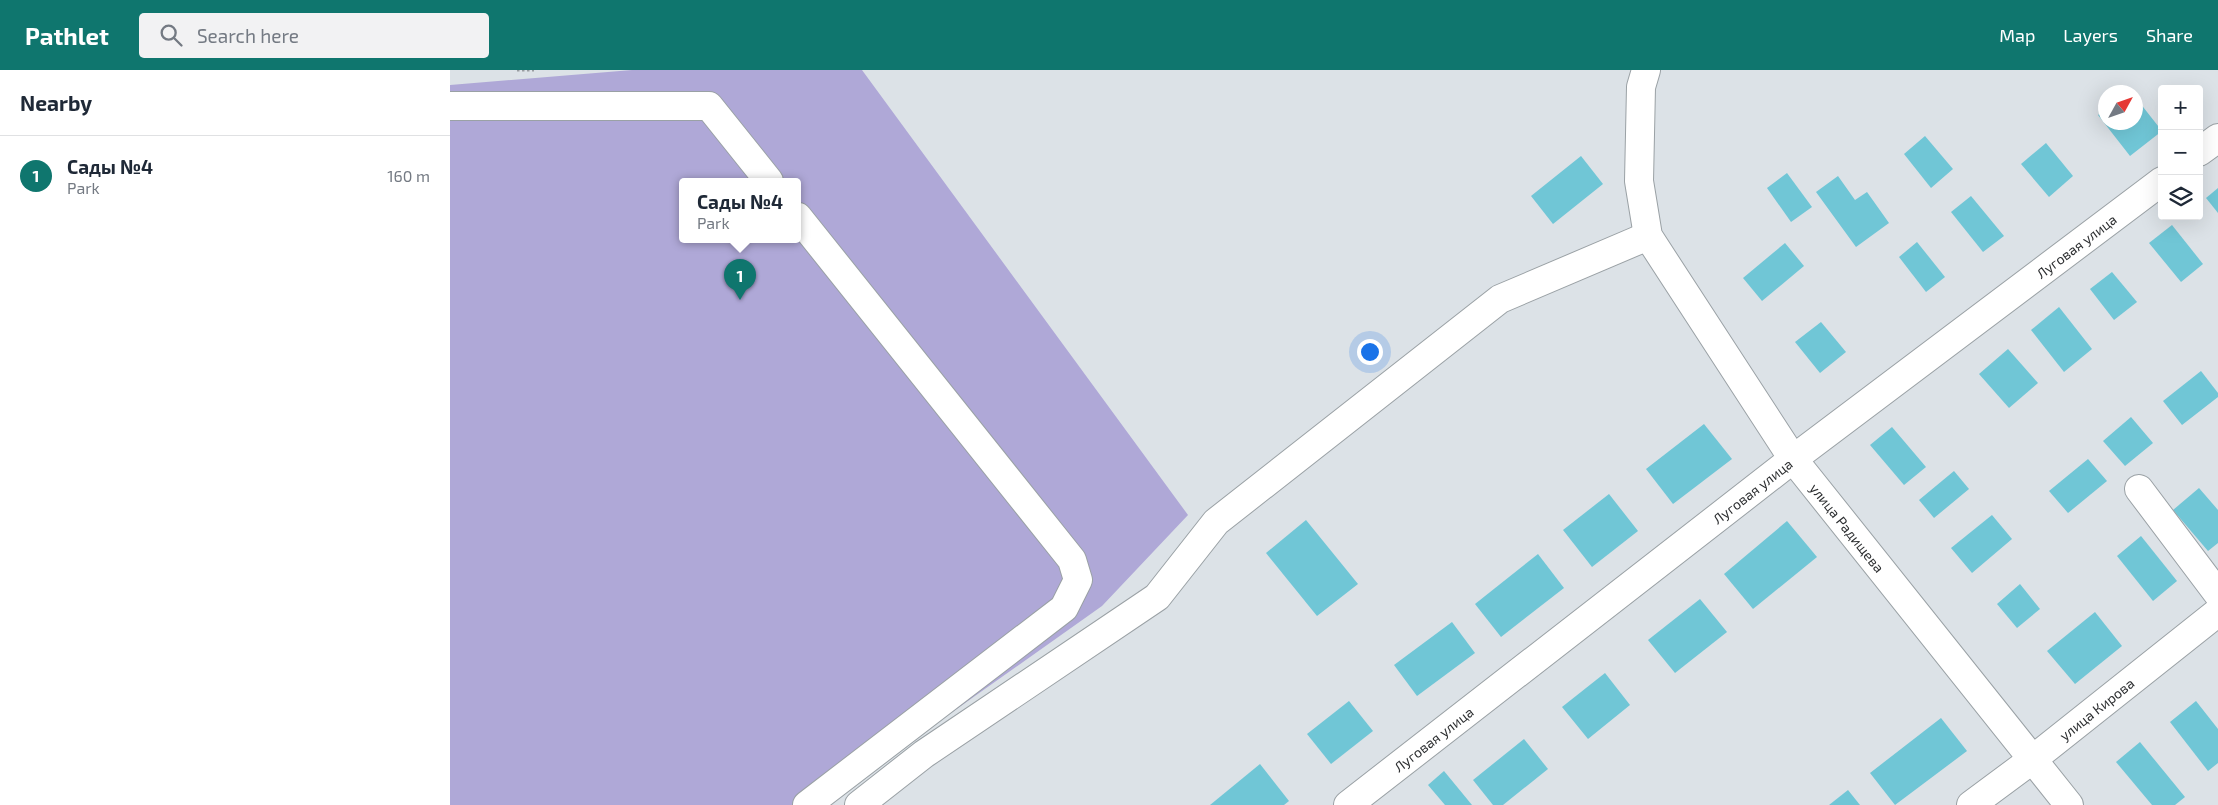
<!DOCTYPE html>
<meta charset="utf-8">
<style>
body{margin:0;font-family:"Exo 2",sans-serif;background:#f2f2f3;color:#1f2937}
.controls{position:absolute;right:15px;top:15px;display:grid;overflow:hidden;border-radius:5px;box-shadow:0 5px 20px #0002}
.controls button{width:45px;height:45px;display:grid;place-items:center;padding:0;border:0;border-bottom:1px solid #e0e1e3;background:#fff;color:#1f2937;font:25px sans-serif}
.compass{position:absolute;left:1648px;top:15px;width:45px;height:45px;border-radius:50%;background:#fff;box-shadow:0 5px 20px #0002;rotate:50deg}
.you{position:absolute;left:919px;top:281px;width:18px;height:18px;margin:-12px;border:4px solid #fff;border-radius:50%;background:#1a73e8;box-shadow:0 0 0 8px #1a73e833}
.badge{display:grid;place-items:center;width:32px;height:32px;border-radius:50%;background:#0f766e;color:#fff;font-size:16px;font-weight:700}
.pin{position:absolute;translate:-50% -41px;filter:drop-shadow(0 1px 2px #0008)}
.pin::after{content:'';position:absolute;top:26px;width:18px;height:15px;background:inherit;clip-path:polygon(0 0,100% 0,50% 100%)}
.popup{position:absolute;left:229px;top:108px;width:122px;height:65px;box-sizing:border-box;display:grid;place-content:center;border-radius:5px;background:#fff;filter:drop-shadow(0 1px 4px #0005);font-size:16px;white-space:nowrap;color:#747a83}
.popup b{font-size:19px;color:#1f2937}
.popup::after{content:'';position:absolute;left:50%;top:100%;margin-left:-10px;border:10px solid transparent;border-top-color:#fff}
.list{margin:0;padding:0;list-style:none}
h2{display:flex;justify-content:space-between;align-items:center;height:65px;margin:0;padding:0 20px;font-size:21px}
h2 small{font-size:16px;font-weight:400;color:#747a83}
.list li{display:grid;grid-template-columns:32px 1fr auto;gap:15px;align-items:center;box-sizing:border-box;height:80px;padding:0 20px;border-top:1px solid #e0e1e3}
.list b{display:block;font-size:19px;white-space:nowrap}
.list p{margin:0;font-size:16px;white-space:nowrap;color:#747a83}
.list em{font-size:16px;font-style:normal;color:#747a83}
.icon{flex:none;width:28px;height:28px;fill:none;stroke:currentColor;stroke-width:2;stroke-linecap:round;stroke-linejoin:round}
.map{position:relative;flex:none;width:1768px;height:735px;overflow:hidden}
header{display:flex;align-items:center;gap:30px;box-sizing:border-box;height:70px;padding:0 25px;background:#0f766e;color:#fff}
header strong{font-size:24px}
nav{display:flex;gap:28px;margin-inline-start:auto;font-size:18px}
.search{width:350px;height:45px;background:#f2f2f3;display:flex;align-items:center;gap:12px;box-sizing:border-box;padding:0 18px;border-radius:5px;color:#747a83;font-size:19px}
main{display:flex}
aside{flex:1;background:#fff}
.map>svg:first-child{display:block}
</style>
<header>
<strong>Pathlet</strong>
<div class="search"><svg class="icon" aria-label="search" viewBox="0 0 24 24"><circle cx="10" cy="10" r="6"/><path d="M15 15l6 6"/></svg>Search here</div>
<nav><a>Map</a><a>Layers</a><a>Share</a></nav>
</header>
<main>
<aside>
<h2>Nearby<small></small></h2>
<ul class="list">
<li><span class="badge">1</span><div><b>Сады №4</b><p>Park</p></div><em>160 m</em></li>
</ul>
</aside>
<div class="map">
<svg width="1768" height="735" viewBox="0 0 1768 735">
<rect width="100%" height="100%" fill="#dce2e7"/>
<!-- green -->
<path fill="#afa8d7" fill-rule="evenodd" d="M182,0H412L738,445L652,536L460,672L379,735H0V15ZM232,111H348V169H232Z"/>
<!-- building -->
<g fill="#70c6d6">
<polygon points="1686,28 1712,61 1680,86 1648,45 1656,39 1656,52 1686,52"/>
<polygon points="1475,66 1503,99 1481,118 1454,84"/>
<polygon points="1596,73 1623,106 1599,127 1571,94"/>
<polygon points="1131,86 1153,114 1103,154 1081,126"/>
<polygon points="1337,103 1362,137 1341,152 1317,118"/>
<polygon points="1388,106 1405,130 1417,122 1439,153 1406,177 1366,122"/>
<polygon points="1768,118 1768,143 1756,128"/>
<polygon points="1521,126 1554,166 1533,182 1501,142"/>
<polygon points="1722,155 1753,194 1731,212 1699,173"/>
<polygon points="1467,172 1495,207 1476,222 1449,187"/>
<polygon points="1335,173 1354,196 1312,231 1293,208"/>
<polygon points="1662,202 1687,232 1664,250 1640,219"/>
<polygon points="1609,237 1642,279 1614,302 1581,260"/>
<polygon points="1371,252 1396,282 1370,303 1345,272"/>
<polygon points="1558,279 1588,313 1559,338 1529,304"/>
<polygon points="1751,301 1768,323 1768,327 1732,355 1713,331"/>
<polygon points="1681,347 1703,373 1675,396 1653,371"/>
<polygon points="1254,354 1282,389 1223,434 1196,399"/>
<polygon points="1442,357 1476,397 1454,415 1420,375"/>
<polygon points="1638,389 1657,411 1618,443 1599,421"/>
<polygon points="1504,401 1519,419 1484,448 1469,430"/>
<polygon points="1749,418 1768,440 1768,473 1758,481 1723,440"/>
<polygon points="1159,424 1188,461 1142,497 1113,460"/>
<polygon points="1542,445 1562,469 1522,503 1501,478"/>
<polygon points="856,450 908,514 867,546 816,483"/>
<polygon points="1337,451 1367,487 1303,539 1274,504"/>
<polygon points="1691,466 1727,511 1703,531 1667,486"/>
<polygon points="1088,484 1114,518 1051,567 1025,534"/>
<polygon points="1570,514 1590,539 1567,558 1547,534"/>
<polygon points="1250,529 1277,562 1225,603 1198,570"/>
<polygon points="1645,542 1672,576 1625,614 1597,581"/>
<polygon points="1002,552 1025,583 967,626 944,595"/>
<polygon points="1155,603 1180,635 1138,669 1112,637"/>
<polygon points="899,631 923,661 881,694 857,664"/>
<polygon points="1746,631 1768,659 1768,693 1758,701 1720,652"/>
<polygon points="1491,648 1517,681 1445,735 1420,703"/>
<polygon points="1074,669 1098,699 1053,735 1043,735 1023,710"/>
<polygon points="1690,672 1735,727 1725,735 1702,735 1666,692"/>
<polygon points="810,694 839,731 834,735 760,735"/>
<polygon points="994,701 1022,735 995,735 978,715"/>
<polygon points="1398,720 1410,735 1379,735"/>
</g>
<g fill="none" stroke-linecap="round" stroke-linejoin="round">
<defs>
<g id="minor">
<path id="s1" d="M1196,0L1191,17L1189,111L1198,166L1343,389L1619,735"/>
<polyline points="0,36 259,36 319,111"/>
<polyline points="1749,82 1768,68"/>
<polyline points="348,147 622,490 628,510 614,538 357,735"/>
<polyline points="1689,419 1768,524"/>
<polyline points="409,735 474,684 707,527 766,452 1050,229 1198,166"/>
<path id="s2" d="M898,735L1343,389L1712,111"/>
<path id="s3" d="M1521,735L1583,689L1768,542"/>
</g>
</defs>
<!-- minor casing -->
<use href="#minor" stroke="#9aa1a5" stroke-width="30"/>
<!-- path -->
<polyline stroke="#979b9f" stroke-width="3" stroke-dasharray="2.5 2.5" stroke-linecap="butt" points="67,0 84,0"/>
<!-- minor -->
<use href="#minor" stroke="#fff" stroke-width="28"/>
</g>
<g text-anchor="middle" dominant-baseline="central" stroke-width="4" stroke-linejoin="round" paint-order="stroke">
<!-- street labels -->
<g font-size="14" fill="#2d2f31" stroke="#fff">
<text stroke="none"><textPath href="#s2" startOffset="918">Луговая улица</textPath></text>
<text stroke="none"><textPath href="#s2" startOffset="512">Луговая улица</textPath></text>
<text stroke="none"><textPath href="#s1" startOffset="521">улица Радищева</textPath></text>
<text stroke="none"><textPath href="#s3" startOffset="158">улица Кирова</textPath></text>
<text stroke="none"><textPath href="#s2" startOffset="108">Луговая улица</textPath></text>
</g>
</g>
</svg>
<div class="controls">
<button>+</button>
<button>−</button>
<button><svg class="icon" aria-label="layers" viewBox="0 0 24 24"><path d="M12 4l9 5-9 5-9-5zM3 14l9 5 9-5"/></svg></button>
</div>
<svg class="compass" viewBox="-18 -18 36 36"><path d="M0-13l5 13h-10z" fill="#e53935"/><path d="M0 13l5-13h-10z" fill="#747a83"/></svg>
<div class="you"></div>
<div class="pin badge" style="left:290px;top:230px">1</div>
<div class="popup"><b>Сады №4</b>Park</div>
</div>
</main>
